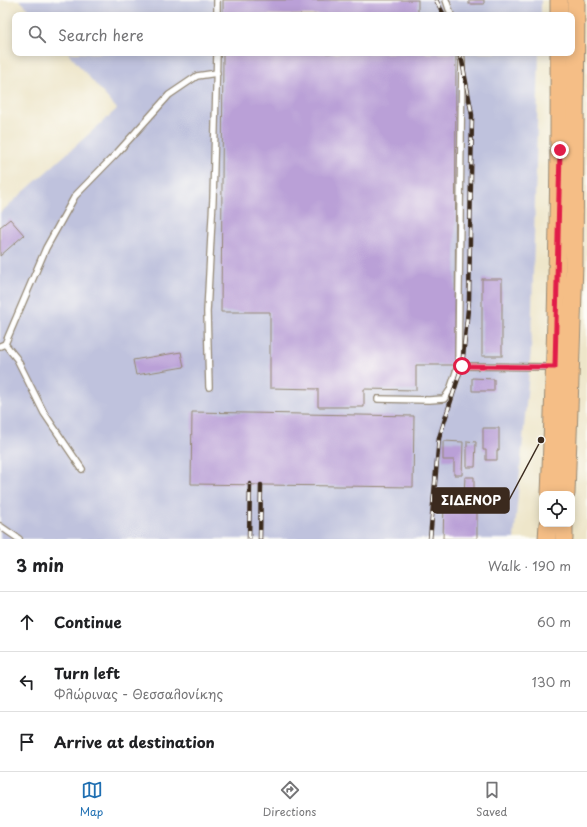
<!DOCTYPE html>
<meta charset="utf-8">
<style>
body{margin:0;font-family:"Playpen Sans",sans-serif;background:#f2f2f2;color:#202124}
.controls{position:absolute;right:12px;bottom:12px;display:grid;overflow:hidden;border-radius:8px;box-shadow:0 2px 10px #0003}
.controls button{width:36px;height:36px;display:grid;place-items:center;padding:0;border:0;border-bottom:1px solid #e0e0e0;background:#fff;color:#202124;font:20px sans-serif}
.stop{position:absolute;width:12px;height:12px;margin:-9px;border:3px solid #e11d48;border-radius:50%;background:#fff}
.stop.end{background:#e11d48;border-color:#fff;box-shadow:0 1px 4px #0008}
.list{margin:0;padding:0;list-style:none}
h2{display:flex;justify-content:space-between;align-items:center;height:52px;margin:0;padding:0 16px;font-size:17px}
h2 small{font-size:13px;font-weight:400;color:#757577}
.list li{display:grid;grid-template-columns:26px 1fr auto;gap:12px;align-items:center;box-sizing:border-box;height:60px;padding:0 16px;border-top:1px solid #e0e0e0}
.list b{display:block;font-size:15px;white-space:nowrap}
.list p{margin:0;font-size:13px;white-space:nowrap;color:#757577}
.list em{font-size:13px;font-style:normal;color:#757577}
.icon{flex:none;width:22px;height:22px;fill:none;stroke:currentColor;stroke-width:2;stroke-linecap:round;stroke-linejoin:round}
.map{position:relative;flex:none;width:587px;height:539px;overflow:hidden}
.search{position:absolute;background:#fff;box-shadow:0 2px 10px #0003;left:12px;right:12px;top:12px;height:44px;display:flex;align-items:center;gap:10px;box-sizing:border-box;padding:0 14px;border-radius:8px;color:#757577;font-size:15px}
.sheet{height:232px;background:#fff}
nav{display:flex;justify-content:space-around;align-items:center;box-sizing:border-box;height:56px;border-top:1px solid #e0e0e0;background:#fff;font-size:11px;color:#757577}
nav a{display:grid;justify-items:center;gap:2px}
nav .on{color:#1f6fb2}
.map>svg:first-child{display:block}
</style>
<div class="map">
<svg width="587" height="539" viewBox="0 0 587 539">
<rect width="100%" height="100%" fill="#fdfcf7"/>
<filter id="ink" filterUnits="userSpaceOnUse"><feTurbulence type="fractalNoise" baseFrequency=".025" numOctaves="2"/><feDisplacementMap in="SourceGraphic" scale="8" xChannelSelector="R" yChannelSelector="G"/><feConvolveMatrix kernelMatrix="1 2 1 2 8 2 1 2 1" color-interpolation-filters="sRGB"/></filter>
<filter id="wash" filterUnits="userSpaceOnUse"><feTurbulence type="fractalNoise" baseFrequency=".012" numOctaves="4" result="noise"/><feDisplacementMap in="SourceGraphic" scale="16" xChannelSelector="R" yChannelSelector="G"/><feGaussianBlur stdDeviation="0.9" result="paint"/><feColorMatrix in="noise" values="0 0 0 0 0 0 0 0 0 0 0 0 0 0 0 0 0 1.4 0 .05"/><feComposite in="paint" operator="in"/></filter>
<g filter="url(#wash)">
<rect width="100%" height="100%" fill="#eee6ca"/>
<!-- industrial -->
<g fill="#bfc2dd">
<polygon points="20,0 541,0 541,15 34,15"/>
<polygon points="68,53 539,53 531,350 514,539 0,539 0,213 117,109"/>
</g>
<g id="blocks">
<!-- building -->
<g fill="#baa0d7">
<rect x="223" y="0" width="195" height="15"/>
<rect x="469" y="0" width="15" height="4"/>
<polygon points="223,53 456,53 455,365 416,365 416,390 364,389 364,407 318,407 318,389 270,388 270,312 221,312"/>
<polygon points="10,219 24,235 0,256 0,227"/>
<rect x="482" y="279" width="20" height="77"/>
<polygon points="181,352 184,367 136,375 133,360"/>
<polygon points="472,378 494,379 494,391 472,391"/>
<polygon points="192,412 414,416 413,487 191,484"/>
<polygon points="483,428 499,428 499,450 497,450 497,460 486,460 486,450 483,450"/>
<polygon points="443,441 463,442 462,475 454,475 454,460 443,460"/>
<polygon points="467,441 476,442 475,467 467,467"/>
<polygon points="465,477 474,477 474,495 464,494"/>
<polygon points="444,503 477,503 477,539 443,539"/>
</g>
</g>
</g>
<g filter="url(#ink)">
<use href="#blocks" fill-opacity="0" stroke="#948874" stroke-width="1"/>
<g fill="none" stroke-linecap="round" stroke-linejoin="round">
<defs>
<g id="service">
<polyline points="446,0 451,15"/>
<polyline points="217,15 217,0"/>
<polyline points="5,344 17,359 44,413 82,469"/>
<polyline points="0,346 5,344 46,248 75,196 117,153 169,95 197,76 217,73"/>
<polyline points="458,366 553,367"/>
<polyline points="209,387 207,312 213,199 217,53"/>
<polyline points="378,399 429,400 444,399 450,390 458,366 462,61 461,53"/>
<polyline points="0,526 19,539"/>
</g>
<g id="primary">
<polyline points="559,0 559,15"/>
<path d="M550,494C556,347 560,200 559,53"/>
<polyline points="566,494 574,264 576,0"/>
<polyline points="547,539 548,524"/>
<polyline points="564,539 564,524"/>
</g>
</defs>
<!-- service casing -->
<use href="#service" stroke="#948874" stroke-width="8"/>
<!-- primary casing -->
<use href="#primary" stroke="#948874" stroke-width="19"/>
<!-- service -->
<use href="#service" stroke="#fff" stroke-width="5.5"/>
<!-- primary -->
<use href="#primary" stroke="#f5be86" stroke-width="17"/>
<defs>
<g id="rail">
<polyline points="436,0 444,15"/>
<polyline points="249,539 250,484"/>
<polyline points="260,539 261,485"/>
<polyline points="430,539 439,438 462,366 469,300 472,115 462,61 459,53"/>
</g>
</defs>
<!-- rail casing -->
<use href="#rail" stroke="#3b2a1e" stroke-width="4.5"/>
<!-- rail -->
<use href="#rail" stroke="#fdfcf7" stroke-width="3" stroke-dasharray="9" stroke-linecap="butt"/>
</g>
</g>
<g fill="none" stroke-linecap="round" stroke-linejoin="round" filter="url(#ink)">
<!-- route -->
<polyline stroke="#e11d48" stroke-width="5" points="462,366 555,367 560,150"/>
</g>
<!-- callouts -->
<path fill="none" stroke="#3b2a1e" stroke-width="1.5" d="M541 440L509 500"/>
<circle fill="#3b2a1e" stroke="#fdfcf7" stroke-width="1.5" cx="541" cy="440" r="4"/>
<rect fill="#3b2a1e" stroke="#3b2a1e" stroke-width="1.5" x="433" y="488" width="76" height="25" rx="4"/>
<g font-size="13" text-anchor="middle" font-weight="bold" fill="#fff">
<text x="471" y="505">ΣΙΔΕΝΟΡ</text>
</g>
</svg>
<div class="controls">
<button><svg class="icon" aria-label="locate" viewBox="0 0 24 24"><circle cx="12" cy="12" r="6"/><path d="M12 2v4M12 18v4M2 12h4M18 12h4"/></svg></button>
</div>
<div class="stop" style="left:462px;top:366px"></div>
<div class="stop end" style="left:560px;top:150px"></div>
<div class="search"><svg class="icon" aria-label="search" viewBox="0 0 24 24"><circle cx="10" cy="10" r="6"/><path d="M15 15l6 6"/></svg>Search here</div>
</div>
<section class="sheet">
<h2>3 min<small>Walk · 190 m</small></h2>
<ul class="list">
<li><svg class="icon" aria-label="ahead" viewBox="0 0 24 24"><path d="M12 20V5M6 11l6-6 6 6"/></svg><div><b>Continue</b></div><em>60 m</em></li>
<li><svg class="icon" aria-label="left" viewBox="0 0 24 24"><path d="M17 20v-9H6M10 6l-5 5 5 5"/></svg><div><b>Turn left</b><p>Φλώρινας - Θεσσαλονίκης</p></div><em>130 m</em></li>
<li><svg class="icon" aria-label="arrive" viewBox="0 0 24 24"><path d="M6 21V4h12l-3 4 3 4H6"/></svg><div><b>Arrive at destination</b></div></li>
</ul>
</section>
<nav>
<a class="on"><svg class="icon" aria-label="map" viewBox="0 0 24 24"><path d="M3 6l6-2 6 2 6-2v14l-6 2-6-2-6 2zM9 4v14M15 6v14"/></svg>Map</a>
<a><svg class="icon" aria-label="directions" viewBox="0 0 24 24"><path d="M12 3l9 9-9 9-9-9zM9 14v-3h6M13 9l2 2-2 2"/></svg>Directions</a>
<a><svg class="icon" aria-label="saved" viewBox="0 0 24 24"><path d="M7 4h10v16l-5-4-5 4z"/></svg>Saved</a>
</nav>
